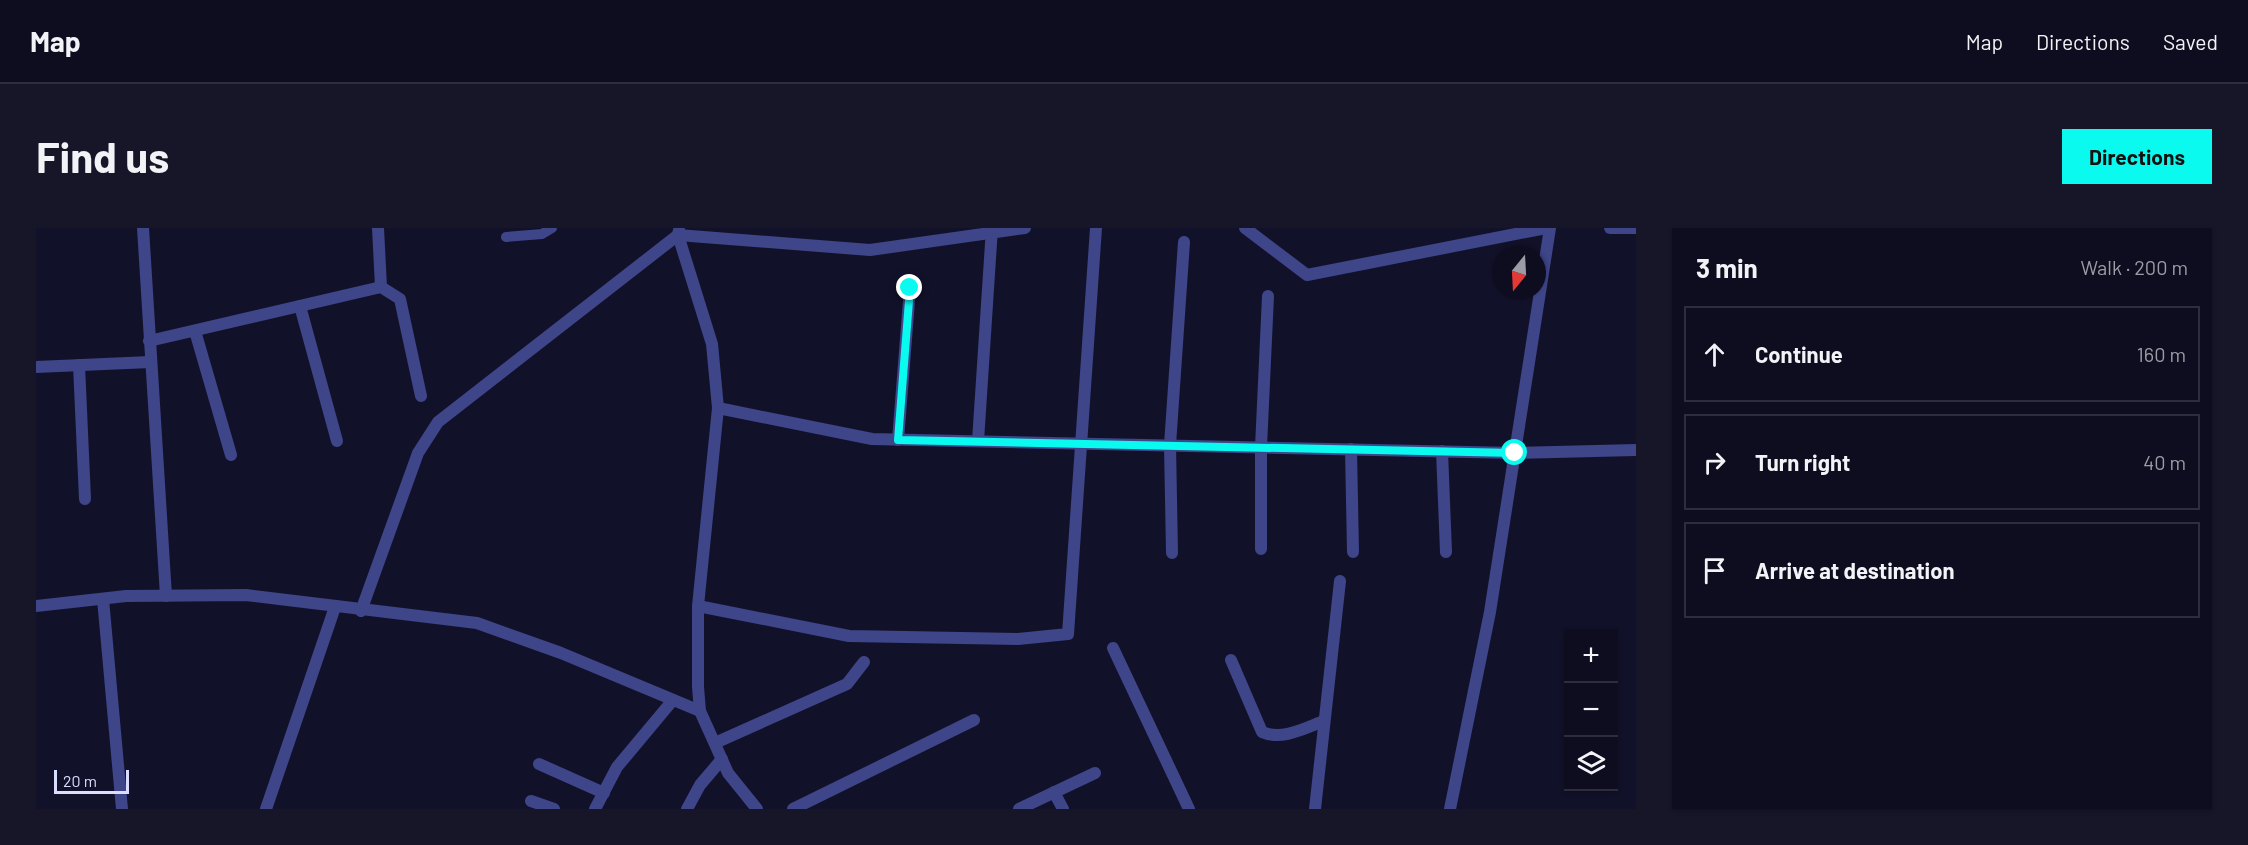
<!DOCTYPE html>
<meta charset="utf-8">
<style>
body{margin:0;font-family:Barlow,sans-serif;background:#171629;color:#f1f3f6}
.controls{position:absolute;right:18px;bottom:18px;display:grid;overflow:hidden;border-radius:0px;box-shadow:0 2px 4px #0004}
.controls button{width:54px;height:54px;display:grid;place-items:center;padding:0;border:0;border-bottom:2px solid #2e2d3e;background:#0e0d20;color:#f1f3f6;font:30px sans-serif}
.compass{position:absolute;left:1456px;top:18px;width:54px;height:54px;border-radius:50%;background:#0e0d20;box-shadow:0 2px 4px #0004;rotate:198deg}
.scale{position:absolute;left:18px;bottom:15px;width:75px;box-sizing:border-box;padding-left:6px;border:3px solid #dbddfe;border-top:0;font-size:16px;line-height:21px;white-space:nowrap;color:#dbddfe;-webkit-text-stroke:4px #12112a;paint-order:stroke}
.stop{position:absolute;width:18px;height:18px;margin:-14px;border:4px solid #0bfaf0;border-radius:50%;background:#fff}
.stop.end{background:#0bfaf0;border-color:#fff;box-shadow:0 2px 6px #0008}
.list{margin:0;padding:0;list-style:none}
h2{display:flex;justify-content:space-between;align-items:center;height:78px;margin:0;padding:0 24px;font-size:26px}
h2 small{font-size:20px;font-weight:400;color:#9b9ca5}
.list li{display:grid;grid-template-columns:39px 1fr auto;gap:18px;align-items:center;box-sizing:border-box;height:96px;margin:0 12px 12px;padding:0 12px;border:2px solid #2e2d3e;border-radius:0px}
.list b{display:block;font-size:22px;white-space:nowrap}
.list em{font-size:20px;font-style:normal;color:#9b9ca5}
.icon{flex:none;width:33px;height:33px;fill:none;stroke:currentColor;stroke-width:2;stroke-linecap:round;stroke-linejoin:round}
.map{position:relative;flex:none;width:1600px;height:581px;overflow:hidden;border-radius:0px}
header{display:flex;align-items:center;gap:36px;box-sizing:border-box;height:84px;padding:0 30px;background:#0e0d20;border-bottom:2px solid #2e2d3e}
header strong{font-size:28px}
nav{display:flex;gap:33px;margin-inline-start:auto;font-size:21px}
.intro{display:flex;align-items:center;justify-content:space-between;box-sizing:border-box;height:144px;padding:0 36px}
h1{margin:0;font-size:42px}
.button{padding:15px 27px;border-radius:0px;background:#0bfaf0;color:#111;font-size:21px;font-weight:700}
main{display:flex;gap:36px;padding:0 36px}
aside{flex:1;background:#0e0d20;border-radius:0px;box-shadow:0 2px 4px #0004}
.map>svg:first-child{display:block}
</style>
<header>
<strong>Map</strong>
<nav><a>Map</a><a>Directions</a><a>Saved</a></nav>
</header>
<div class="intro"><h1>Find us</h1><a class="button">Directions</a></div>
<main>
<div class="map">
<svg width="1600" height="581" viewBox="0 0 1600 581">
<rect width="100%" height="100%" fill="#12112a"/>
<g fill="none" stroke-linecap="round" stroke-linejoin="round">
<!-- service -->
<polyline stroke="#3e4588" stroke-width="10" points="470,9 506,6 516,0"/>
<!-- minor -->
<g stroke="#3e4588" stroke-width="12">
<polyline points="107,0 130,368"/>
<polyline points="342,0 345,59"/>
<polyline points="1209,0 1271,47 1510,0"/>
<polyline points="1574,0 1600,0"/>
<polyline points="643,2 642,7 676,116 682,180 662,378 662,459 664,483 692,545 721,581"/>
<polyline points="264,78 301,213"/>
<polyline points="159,103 195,227"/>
<polyline points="113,113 345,59 364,71 385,168"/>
<polyline points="43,137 49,271"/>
<polyline points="0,139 114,134"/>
<polyline points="682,180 836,211 1479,225 1600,222"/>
<polyline points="862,212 874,60"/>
<polyline points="942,213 956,0"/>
<polyline points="1315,221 1317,324"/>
<polyline points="1406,223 1410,324"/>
<polyline points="1225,321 1225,219 1232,68"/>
<polyline points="1136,325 1134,217 1148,14"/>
<polyline points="67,371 86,581"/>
<polyline points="0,378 90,368 210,367 441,395 525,425 664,483"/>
<polyline points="662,378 813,408 982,411 1032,406 1060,0"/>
<polyline points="325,383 382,225 402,194 642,7 834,22 989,0"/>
<polyline points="1077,420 1153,581"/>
<path d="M1195,432L1226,504C1246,513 1269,500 1288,493"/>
<polyline points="679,515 811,456 828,434"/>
<polyline points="503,536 568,565"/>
<polyline points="1018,564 1027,581"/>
<polyline points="495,573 518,581"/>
<polyline points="230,581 299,379"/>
<polyline points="559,581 581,539 637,472"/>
<polyline points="651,581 664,557 686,531"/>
<polyline points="757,581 938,492"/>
<polyline points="983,581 1059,545"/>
<polyline points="1279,581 1304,353"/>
<polyline points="1414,581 1454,384 1514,0"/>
</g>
</g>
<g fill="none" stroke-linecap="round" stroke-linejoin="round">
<!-- route -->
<polyline stroke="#0bfaf0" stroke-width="8" points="874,60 862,212 1479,225"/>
</g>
</svg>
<div class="controls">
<button>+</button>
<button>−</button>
<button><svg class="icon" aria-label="layers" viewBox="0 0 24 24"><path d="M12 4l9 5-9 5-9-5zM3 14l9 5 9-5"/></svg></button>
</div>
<svg class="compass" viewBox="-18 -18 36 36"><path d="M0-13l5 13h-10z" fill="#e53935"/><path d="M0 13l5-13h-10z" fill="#9b9ca5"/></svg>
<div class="scale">20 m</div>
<div class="stop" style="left:1479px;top:225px"></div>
<div class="stop end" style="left:874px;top:60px"></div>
</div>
<aside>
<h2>3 min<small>Walk · 200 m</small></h2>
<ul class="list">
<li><svg class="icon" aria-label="ahead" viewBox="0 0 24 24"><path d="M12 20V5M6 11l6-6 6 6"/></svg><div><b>Continue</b></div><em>160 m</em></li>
<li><svg class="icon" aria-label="right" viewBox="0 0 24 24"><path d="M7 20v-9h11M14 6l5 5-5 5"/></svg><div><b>Turn right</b></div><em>40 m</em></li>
<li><svg class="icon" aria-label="arrive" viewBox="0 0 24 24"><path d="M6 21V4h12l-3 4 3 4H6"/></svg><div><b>Arrive at destination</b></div></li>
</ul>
</aside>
</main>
